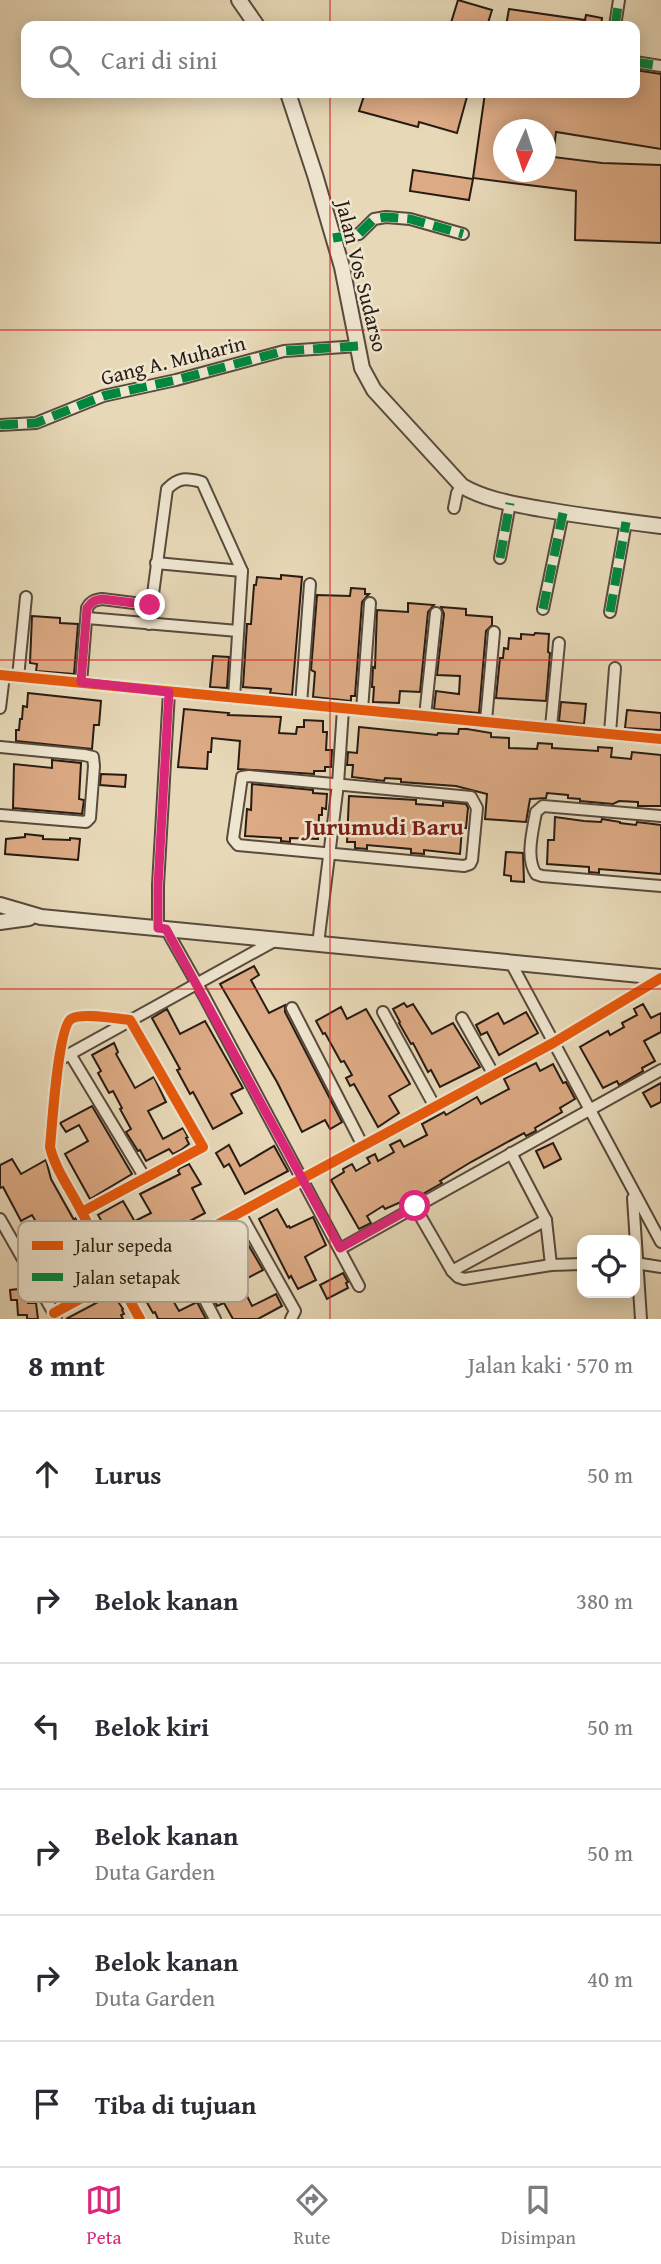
<!DOCTYPE html>
<html lang="id">
<meta charset="utf-8">
<style>
body{margin:0;font-family:"Gentium Book Plus",serif;background:#f7f7f7;color:#2b2b33}
.controls{position:absolute;right:21px;bottom:21px;display:grid;overflow:hidden;border-radius:14px;box-shadow:0 4px 18px #0003}
.controls button{width:63px;height:63px;display:grid;place-items:center;padding:0;border:0;border-bottom:2px solid #e1e1e2;background:#fff;color:#2b2b33;font:35px sans-serif}
.compass{position:absolute;left:493px;top:119px;width:63px;height:63px;border-radius:50%;background:#fff;box-shadow:0 4px 18px #0003;rotate:183deg}
.stop{position:absolute;width:21px;height:21px;margin:-16px;border:5px solid #db2777;border-radius:50%;background:#fff}
.stop.end{background:#db2777;border-color:#fff;box-shadow:0 2px 7px #0008}
.list{margin:0;padding:0;list-style:none}
h2{display:flex;justify-content:space-between;align-items:center;height:91px;margin:0;padding:0 28px;font-size:30px}
h2 small{font-size:23px;font-weight:400;color:#7c7c81}
.list li{display:grid;grid-template-columns:46px 1fr auto;gap:21px;align-items:center;box-sizing:border-box;height:126px;padding:0 28px;border-top:2px solid #e1e1e2}
.list b{display:block;font-size:26px;white-space:nowrap}
.list p{margin:0;font-size:23px;white-space:nowrap;color:#7c7c81}
.list em{font-size:23px;font-style:normal;color:#7c7c81}
.icon{flex:none;width:38px;height:38px;fill:none;stroke:currentColor;stroke-width:2;stroke-linecap:round;stroke-linejoin:round}
.map{position:relative;flex:none;width:661px;height:1319px;overflow:hidden}
.search{position:absolute;background:#fff;box-shadow:0 4px 18px #0003;left:21px;right:21px;top:21px;height:77px;display:flex;align-items:center;gap:18px;box-sizing:border-box;padding:0 24px;border-radius:14px;color:#7c7c81;font-size:26px}
.sheet{height:847px;background:#fff}
nav{display:flex;justify-content:space-around;align-items:center;box-sizing:border-box;height:98px;border-top:2px solid #e1e1e2;background:#fff;font-size:19px;color:#7c7c81}
nav a{display:grid;justify-items:center;gap:4px}
nav .on{color:#db2777}
.map>svg:first-child{display:block}
</style>
<div class="map">
<svg width="661" height="1319" viewBox="0 0 661 1319">
<rect width="100%" height="100%" fill="#e7d8b7"/>
<filter id="stains"><feTurbulence type="fractalNoise" baseFrequency=".00286" numOctaves="4"/><feColorMatrix values="0 0 0 0 .2 0 0 0 0 .09 0 0 0 0 .02 0 0 0 .5 -.17"/></filter>
<radialGradient id="worn" r=".72"><stop offset=".6" stop-color="#630" stop-opacity="0"/><stop offset="1" stop-color="#630" stop-opacity=".3"/></radialGradient>
<!-- building -->
<g fill="#dcaa84" stroke="#281b13" stroke-width="2" fill-rule="evenodd">
<polygon points="458,0 492,10 487,26 450,26"/>
<polygon points="509,9 585,20 586,15 602,18 601,26 506,26"/>
<path d="M635,70L661,74V149L556,132L553,157L602,163L661,165V243L575,240L576,191L473,178L485,93H635ZM503,130H545V172H503Z"/>
<polygon points="365,93 468,93 457,133 419,122 418,127 359,111"/>
<polygon points="413,170 473,179 469,200 410,191"/>
<polygon points="281,575 302,577 292,695 270,693 271,689 243,687 247,624 251,624 254,585 256,585 257,577 281,579"/>
<polygon points="351,588 365,589 365,594 369,594 362,602 355,696 351,696 351,701 313,697 315,672 311,670 317,595 350,596"/>
<polygon points="408,603 434,605 428,612 420,692 400,691 399,703 373,702 374,687 372,687 373,667 375,668 377,610 408,612"/>
<polygon points="441,607 466,609 466,615 492,617 492,625 486,631 479,713 434,709 436,691 459,694 460,676 437,675 444,614"/>
<polygon points="32,616 60,618 60,623 78,624 74,674 36,671 37,664 30,663"/>
<polygon points="535,633 549,634 548,652 550,653 546,701 496,698 500,658 503,658 504,648 508,649 509,638 521,639 521,634 534,635"/>
<polygon points="213,656 229,657 227,688 210,687"/>
<polygon points="28,693 101,701 99,725 94,725 92,749 16,741 16,730 19,730 20,719 22,719 23,706 27,707"/>
<polygon points="561,702 586,704 584,724 559,721"/>
<polygon points="184,709 229,713 228,715 281,717 279,733 296,734 297,727 304,727 304,720 323,721 323,732 327,732 326,750 332,750 331,767 325,767 325,771 314,771 314,774 238,769 240,741 212,738 211,752 208,752 207,769 178,767"/>
<polygon points="627,710 661,713 661,730 625,728"/>
<polygon points="359,727 437,735 438,733 458,734 459,729 467,729 491,733 491,737 509,738 509,748 537,749 538,743 552,744 552,748 598,751 598,747 612,748 611,757 631,759 632,752 661,755 661,806 638,806 638,802 619,801 613,804 580,801 580,799 568,798 568,795 547,793 546,798 530,799 526,822 485,819 487,794 456,786 401,782 401,779 385,778 384,781 352,777 353,765 347,765 348,752 357,753"/>
<polygon points="52,760 81,763 79,799 84,800 82,814 13,808 14,764 52,768"/>
<polygon points="101,774 126,775 125,787 100,785"/>
<polygon points="252,784 313,790 313,793 327,794 326,809 322,808 322,815 319,815 318,839 290,838 290,842 281,841 281,838 245,836 247,809 251,810"/>
<polygon points="349,796 416,800 416,804 443,806 443,802 466,804 468,808 466,828 462,828 460,854 424,850 424,854 411,853 411,849 367,845 367,849 355,848 355,842 347,842"/>
<polygon points="555,817 584,821 601,822 602,819 620,822 620,823 636,825 637,822 661,825 661,874 599,869 599,873 589,872 589,867 547,864 548,840 554,840"/>
<polygon points="25,834 43,836 43,839 70,840 70,838 80,839 78,860 5,854 6,839 25,837"/>
<polygon points="506,852 523,853 524,882 511,881 511,876 504,875"/>
<polygon points="254,966 259,975 251,980 269,1013 285,1005 285,1012 342,1122 330,1129 325,1120 302,1132 277,1082 220,984"/>
<polygon points="404,1003 407,1007 413,1004 432,1034 453,1023 480,1067 440,1087 431,1070 428,1072 413,1043 411,1044 399,1023 400,1022 393,1009"/>
<polygon points="643,1004 651,1018 661,1013 661,1032 644,1041 655,1061 642,1068 643,1071 619,1085 617,1081 603,1088 580,1047 608,1031 610,1035 624,1027 622,1023 637,1015 634,1009"/>
<polygon points="341,1007 347,1019 366,1009 410,1084 389,1096 399,1113 378,1127 354,1084 350,1086 346,1078 352,1075 344,1061 341,1062 325,1033 323,1034 316,1021"/>
<polygon points="167,1009 180,1034 205,1021 243,1088 231,1094 242,1113 213,1129 193,1092 190,1094 177,1070 180,1069 152,1018"/>
<polygon points="526,1012 538,1033 499,1055 487,1032 481,1035 476,1025 498,1013 504,1024"/>
<polygon points="114,1043 118,1052 116,1054 135,1088 154,1077 166,1102 148,1111 163,1139 183,1128 188,1137 186,1138 189,1144 181,1150 173,1154 169,1149 146,1161 140,1150 138,1151 126,1132 131,1129 120,1109 122,1108 113,1091 109,1093 98,1073 101,1071 92,1055"/>
<polygon points="536,1063 540,1071 553,1064 563,1083 566,1082 575,1099 560,1108 562,1112 535,1128 536,1131 526,1136 524,1133 471,1162 440,1181 442,1183 412,1200 410,1198 385,1209 383,1206 367,1216 371,1223 359,1229 331,1180 344,1172 343,1169 352,1164 356,1171 370,1163 367,1158 375,1154 378,1161 394,1152 390,1145 400,1140 404,1147 427,1135 422,1124 444,1112 446,1115 477,1097 481,1104 509,1089 504,1079"/>
<polygon points="661,1083 661,1102 651,1107 643,1093"/>
<polygon points="92,1106 132,1174 90,1199 65,1154 88,1141 79,1125 66,1132 60,1123"/>
<polygon points="553,1143 561,1159 544,1168 536,1151"/>
<polygon points="229,1145 240,1166 274,1146 288,1171 245,1194 229,1164 224,1167 216,1153"/>
<polygon points="12,1159 21,1174 46,1160 51,1179 74,1220 76,1218 103,1269 63,1292 30,1239 42,1232 32,1215 21,1221 3,1187 0,1188 0,1165"/>
<polygon points="189,1164 201,1184 192,1188 205,1213 145,1245 133,1222 151,1213 140,1194 180,1174 178,1171 180,1168"/>
<polygon points="123,1201 134,1220 109,1234 98,1215"/>
<polygon points="277,1209 287,1227 289,1226 290,1228 313,1217 326,1245 305,1257 316,1280 298,1289 291,1276 289,1278 259,1219"/>
<polygon points="239,1229 263,1270 240,1282 252,1306 276,1294 282,1306 258,1319 233,1319 224,1303 217,1306 211,1294 216,1291 196,1254"/>
<polygon points="343,1273 348,1282 346,1283 348,1288 327,1299 320,1285"/>
<polygon points="159,1276 179,1311 197,1302 206,1319 158,1319 155,1312 153,1313 138,1287"/>
<polygon points="27,1288 28,1303 36,1303 38,1319 27,1319 27,1315 18,1315 17,1300 11,1300 10,1290"/>
<polygon points="113,1294 123,1309 122,1310 124,1314 121,1315 123,1319 66,1319"/>
</g>
<g fill="none" stroke-linecap="round" stroke-linejoin="round">
<defs>
<g id="minor">
<polyline points="615,26 619,0"/>
<polyline points="635,62 661,66"/>
<polyline points="333,238 359,234 374,219 386,217 410,219 463,234"/>
<polyline points="0,425 36,423 103,396 176,380 284,351 359,346"/>
<polyline points="454,508 457,493 462,486"/>
<polyline points="500,558 510,503"/>
<polyline points="156,563 242,571"/>
<polyline points="543,609 563,513"/>
<polyline points="610,612 626,522"/>
<polyline points="87,618 238,631"/>
<path d="M149,624L167,489C179,477 186,478 202,482L242,571L234,698"/>
<polyline points="0,675 661,739"/>
<polyline points="18,677 26,597"/>
<path d="M81,683L87,608C91,601 95,600 102,599L150,605"/>
<polyline points="301,704 310,584"/>
<polyline points="0,708 4,675"/>
<polyline points="362,710 370,603"/>
<polyline points="425,716 436,613"/>
<polyline points="486,721 494,632"/>
<polyline points="551,727 559,643"/>
<polyline points="610,733 615,668"/>
<polyline points="0,747 84,755 93,757 94,766 90,818 86,822 0,815"/>
<polygon points="249,776 471,797 477,808 472,860 470,864 464,866 238,845 233,839 242,777"/>
<path d="M661,816L543,806L536,812C533,830 525,858 536,874L542,876L661,886"/>
<polyline points="158,928 158,885 169,692"/>
<polyline points="166,929 204,996 359,1286"/>
<polyline points="318,944 338,784 343,709"/>
<polyline points="511,963 661,1242"/>
<polyline points="292,1008 363,1146"/>
<polyline points="383,1012 435,1107"/>
<polyline points="462,1018 494,1075"/>
<polyline points="70,1054 145,1178"/>
<polyline points="59,1060 276,940"/>
<polyline points="633,1198 641,1319"/>
<polyline points="415,1207 452,1271 546,1220 511,1153"/>
<path d="M82,1212L203,1147L130,1020C118,1019 81,1012 71,1019C58,1028 52,1127 50,1147C55,1168 68,1186 78,1205C98,1243 119,1281 140,1319"/>
<polyline points="240,1213 295,1311 291,1319"/>
<polyline points="0,1219 56,1317"/>
<polyline points="546,1220 551,1265"/>
<polyline points="177,1247 215,1319"/>
<polyline points="340,1249 661,1070"/>
<polyline points="635,1263 661,1267"/>
<polyline points="452,1271 458,1277 464,1279 551,1265 582,1264"/>
<polyline points="54,1313 553,1043 661,978"/>
</g>
<g id="tertiary">
<polyline points="239,0 257,26"/>
<path d="M288,93L315,175L342,267L362,368L374,390L462,486C486,500 514,504 541,509C581,516 621,521 661,526"/>
<polyline points="0,905 41,917 661,977"/>
<polyline points="0,922 29,918"/>
</g>
</defs>
<!-- minor casing -->
<use href="#minor" stroke="#584a3c" stroke-width="14"/>
<!-- tertiary casing -->
<use href="#tertiary" stroke="#584a3c" stroke-width="18"/>
<!-- minor -->
<use href="#minor" stroke="#efe6d0" stroke-width="10"/>
<!-- tertiary -->
<use href="#tertiary" stroke="#efe6d0" stroke-width="14"/>
<!-- quiet -->
<g stroke="#00873e" stroke-width="9" stroke-dasharray="18 9" stroke-linecap="butt">
<polyline points="615,26 619,0"/>
<polyline points="635,62 661,66"/>
<polyline points="333,238 359,234 374,219 386,217 410,219 463,234"/>
<polyline points="0,425 36,423 103,396 176,380 284,351 359,346"/>
<polyline points="500,558 510,503"/>
<polyline points="543,609 563,513"/>
<polyline points="610,612 626,522"/>
</g>
<defs>
<g id="cycleway">
<polyline points="0,675 661,739"/>
<path d="M82,1212L203,1147L130,1020C118,1019 81,1012 71,1019C58,1028 52,1127 50,1147C55,1168 68,1186 78,1205C98,1243 119,1281 140,1319"/>
<polyline points="54,1313 553,1043 661,978"/>
</g>
</defs>
<!-- cycleway casing -->
<use href="#cycleway" stroke="#efe6d0" stroke-width="15"/>
<!-- cycleway -->
<use href="#cycleway" stroke="#e8590c" stroke-width="10"/>
</g>
<g fill="none" stroke-linecap="round" stroke-linejoin="round">
<!-- route -->
<path stroke="#db2777" stroke-width="9" d="M150,605L102,599C95,600 92,601 87,608L81,682L169,692L158,885V928L166,929L340,1248L415,1206"/>
</g>
<!-- grid -->
<path fill="none" stroke="#d62828" stroke-width="2" stroke-opacity="0.55" d="M330,0V26M330,93V1319M0,330H661M0,660H661M0,989H661"/>
<g text-anchor="middle" dominant-baseline="central" stroke-width="5" stroke-linejoin="round" paint-order="stroke">
<!-- street labels -->
<g font-size="21" fill="#281b13" stroke="#efe6d0">
<text transform="translate(362 276) rotate(76)">Jalan Vos Sudarso</text>
<text transform="translate(173 360) rotate(-14)">Gang A. Muharin</text>
</g>
<!-- quarter labels -->
<g font-size="24" font-weight="bold" fill="#7a1f14" stroke="#efe6d0">
<text x="384" y="826">Jurumudi Baru</text>
</g>
</g>
<!-- legend -->
<rect x="18" y="1221" width="230" height="81" rx="10" fill="#efe6d0" stroke="#b3a997" stroke-width="2"/>
<rect x="32" y="1241" width="31" height="9" fill="#e8590c"/>
<rect x="32" y="1273" width="31" height="8" fill="#00873e"/>
<g font-size="19" fill="#281b13">
<text x="75" y="1252">Jalur sepeda</text>
<text x="75" y="1284">Jalan setapak</text>
</g>
<rect width="100%" height="100%" filter="url(#stains)"/>
<rect width="100%" height="100%" fill="url(#worn)"/>
</svg>
<div class="controls">
<button><svg class="icon" aria-label="locate" viewBox="0 0 24 24"><circle cx="12" cy="12" r="6"/><path d="M12 2v4M12 18v4M2 12h4M18 12h4"/></svg></button>
</div>
<svg class="compass" viewBox="-18 -18 36 36"><path d="M0-13l5 13h-10z" fill="#e53935"/><path d="M0 13l5-13h-10z" fill="#7c7c81"/></svg>
<div class="stop" style="left:415px;top:1206px"></div>
<div class="stop end" style="left:150px;top:605px"></div>
<div class="search"><svg class="icon" aria-label="search" viewBox="0 0 24 24"><circle cx="10" cy="10" r="6"/><path d="M15 15l6 6"/></svg>Cari di sini</div>
</div>
<section class="sheet">
<h2>8 mnt<small>Jalan kaki · 570 m</small></h2>
<ul class="list">
<li><svg class="icon" aria-label="ahead" viewBox="0 0 24 24"><path d="M12 20V5M6 11l6-6 6 6"/></svg><div><b>Lurus</b></div><em>50 m</em></li>
<li><svg class="icon" aria-label="right" viewBox="0 0 24 24"><path d="M7 20v-9h11M14 6l5 5-5 5"/></svg><div><b>Belok kanan</b></div><em>380 m</em></li>
<li><svg class="icon" aria-label="left" viewBox="0 0 24 24"><path d="M17 20v-9H6M10 6l-5 5 5 5"/></svg><div><b>Belok kiri</b></div><em>50 m</em></li>
<li><svg class="icon" aria-label="right" viewBox="0 0 24 24"><path d="M7 20v-9h11M14 6l5 5-5 5"/></svg><div><b>Belok kanan</b><p>Duta Garden</p></div><em>50 m</em></li>
<li><svg class="icon" aria-label="right" viewBox="0 0 24 24"><path d="M7 20v-9h11M14 6l5 5-5 5"/></svg><div><b>Belok kanan</b><p>Duta Garden</p></div><em>40 m</em></li>
<li><svg class="icon" aria-label="arrive" viewBox="0 0 24 24"><path d="M6 21V4h12l-3 4 3 4H6"/></svg><div><b>Tiba di tujuan</b></div></li>
</ul>
</section>
<nav>
<a class="on"><svg class="icon" aria-label="map" viewBox="0 0 24 24"><path d="M3 6l6-2 6 2 6-2v14l-6 2-6-2-6 2zM9 4v14M15 6v14"/></svg>Peta</a>
<a><svg class="icon" aria-label="directions" viewBox="0 0 24 24"><path d="M12 3l9 9-9 9-9-9zM9 14v-3h6M13 9l2 2-2 2"/></svg>Rute</a>
<a><svg class="icon" aria-label="saved" viewBox="0 0 24 24"><path d="M7 4h10v16l-5-4-5 4z"/></svg>Disimpan</a>
</nav>
